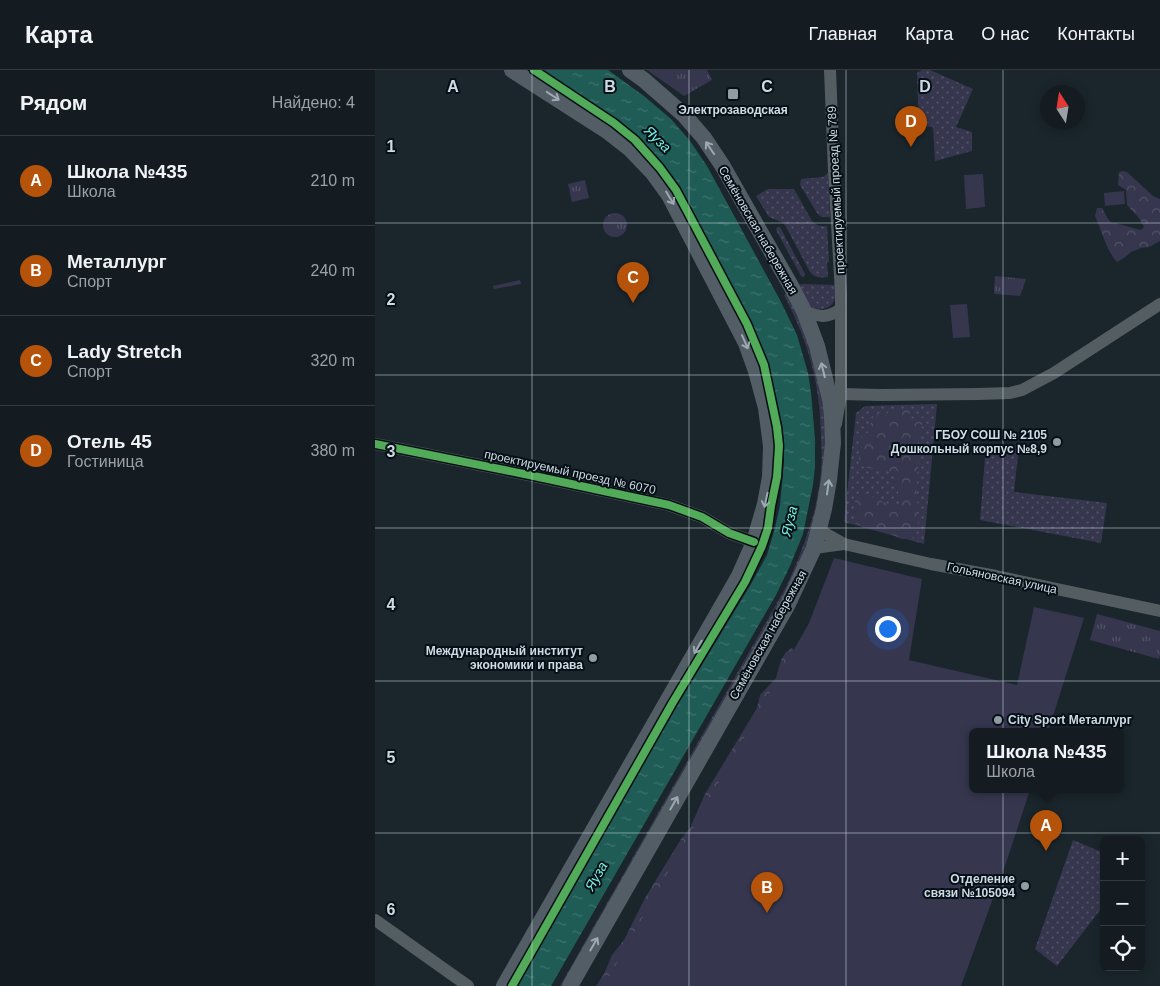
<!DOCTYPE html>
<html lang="ru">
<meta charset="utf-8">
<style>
body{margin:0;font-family:Helvetica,sans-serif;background:#21292e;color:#f1f3f6}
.controls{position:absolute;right:15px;bottom:15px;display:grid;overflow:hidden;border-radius:8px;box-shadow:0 2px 12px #0003}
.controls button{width:45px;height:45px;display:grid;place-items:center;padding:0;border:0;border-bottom:1px solid #333a3f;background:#141c21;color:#f1f3f6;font:25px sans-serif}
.compass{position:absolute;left:665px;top:15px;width:45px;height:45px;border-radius:50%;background:#141c21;box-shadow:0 2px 12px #0003;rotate:348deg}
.you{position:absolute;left:512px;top:558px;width:18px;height:18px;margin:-12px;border:4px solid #fff;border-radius:50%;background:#1a73e8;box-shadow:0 0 0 8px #1a73e833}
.badge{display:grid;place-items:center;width:32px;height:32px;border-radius:50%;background:#b45309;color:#fff;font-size:16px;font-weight:700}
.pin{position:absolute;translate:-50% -41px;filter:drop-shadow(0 1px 2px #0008)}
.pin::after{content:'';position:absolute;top:26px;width:18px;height:15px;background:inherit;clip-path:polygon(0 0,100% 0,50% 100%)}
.popup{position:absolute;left:594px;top:658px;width:155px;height:65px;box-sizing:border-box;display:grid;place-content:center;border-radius:8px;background:#141c21;filter:drop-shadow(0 1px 4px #0005);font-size:16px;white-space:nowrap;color:#9da1a5}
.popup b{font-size:19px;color:#f1f3f6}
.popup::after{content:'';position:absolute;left:50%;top:100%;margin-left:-10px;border:10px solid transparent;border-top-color:#141c21}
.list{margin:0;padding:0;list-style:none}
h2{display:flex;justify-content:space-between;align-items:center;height:65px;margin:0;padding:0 20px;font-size:21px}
h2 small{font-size:16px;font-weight:400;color:#9da1a5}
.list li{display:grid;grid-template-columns:32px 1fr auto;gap:15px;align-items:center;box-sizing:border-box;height:90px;padding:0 20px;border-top:1px solid #333a3f}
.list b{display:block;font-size:19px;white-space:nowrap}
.list p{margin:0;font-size:16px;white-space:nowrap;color:#9da1a5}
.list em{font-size:16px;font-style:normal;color:#9da1a5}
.icon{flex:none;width:28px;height:28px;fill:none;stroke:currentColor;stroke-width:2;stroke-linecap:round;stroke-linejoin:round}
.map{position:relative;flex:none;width:785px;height:916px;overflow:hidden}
header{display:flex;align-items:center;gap:30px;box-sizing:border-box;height:70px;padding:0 25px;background:#141c21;border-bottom:1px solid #333a3f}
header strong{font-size:24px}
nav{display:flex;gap:28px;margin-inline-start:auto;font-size:18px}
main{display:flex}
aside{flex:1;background:#141c21}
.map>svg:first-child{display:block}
</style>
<header>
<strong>Карта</strong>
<nav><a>Главная</a><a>Карта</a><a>О нас</a><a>Контакты</a></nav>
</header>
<main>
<aside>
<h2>Рядом<small>Найдено: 4</small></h2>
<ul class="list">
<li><span class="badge">A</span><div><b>Школа №435</b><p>Школа</p></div><em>210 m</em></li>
<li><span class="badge">B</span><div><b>Металлург</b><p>Спорт</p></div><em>240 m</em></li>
<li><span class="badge">C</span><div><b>Lady Stretch</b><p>Спорт</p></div><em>320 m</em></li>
<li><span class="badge">D</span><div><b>Отель 45</b><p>Гостиница</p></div><em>380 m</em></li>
</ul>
</aside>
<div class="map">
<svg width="785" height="916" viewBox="0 0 785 916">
<defs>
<pattern id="grass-dots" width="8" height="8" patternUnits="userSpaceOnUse" patternTransform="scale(1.25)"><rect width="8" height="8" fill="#36364f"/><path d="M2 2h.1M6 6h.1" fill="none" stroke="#525268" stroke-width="1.8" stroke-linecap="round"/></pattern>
<pattern id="forest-crowns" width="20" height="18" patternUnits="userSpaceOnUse" patternTransform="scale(1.25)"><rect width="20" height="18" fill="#36364f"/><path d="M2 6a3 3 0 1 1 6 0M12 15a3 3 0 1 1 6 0" fill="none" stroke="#525268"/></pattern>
<pattern id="park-tufts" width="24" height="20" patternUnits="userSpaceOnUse" patternTransform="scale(1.25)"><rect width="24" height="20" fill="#36364f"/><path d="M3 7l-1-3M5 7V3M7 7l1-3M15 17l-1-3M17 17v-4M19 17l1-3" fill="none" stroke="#525268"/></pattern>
<pattern id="water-ripples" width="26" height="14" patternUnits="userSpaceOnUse" patternTransform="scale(1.25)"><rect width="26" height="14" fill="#1f5c56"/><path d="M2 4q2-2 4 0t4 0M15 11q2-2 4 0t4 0" fill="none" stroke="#3e736e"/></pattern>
</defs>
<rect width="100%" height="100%" fill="#1a262c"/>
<!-- grass -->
<g fill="url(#grass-dots)">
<polygon points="547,0 555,0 598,19 581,57 597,62 597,81 560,91 558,57 544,56 542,3"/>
<path d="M453,103L455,147C449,147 446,148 442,143L425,115L426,109L448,107Z"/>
<path d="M393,119H419L437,151C442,156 445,156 452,156L454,192H452L453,207C445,208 440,208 435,202L410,155L406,152L394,147L381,126Z"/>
<polygon points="402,157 405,157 430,204 429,207 426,206 401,160"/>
<path d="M428,214L461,215C461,226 461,237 447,239C443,239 439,239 436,236C430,231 427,222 423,215Z"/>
<path d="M412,223L428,255L445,310L451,371L450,403L434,472L417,514L188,916H185L412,515C427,481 441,446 445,409C447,396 447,384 446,371C446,316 434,273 409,225Z"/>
<polygon points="562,334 549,474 469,452 481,343 490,336"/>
<polygon points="611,375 644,376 639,422 732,433 726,473 605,450"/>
<polygon points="698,770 729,783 729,835 682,896 660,879"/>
</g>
<!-- forest -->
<g fill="url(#forest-crowns)">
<path d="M748,101L752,102L778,126L785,129V171L774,177L766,178L756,182L749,188L742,192C731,180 727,161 720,146L722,138H727L733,149L736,152L766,160L769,157L764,148L752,135L751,120L743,115L744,102Z"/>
<path d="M532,338L535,342L534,345C539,352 542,350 549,347L543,371L544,384L541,426L543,434V453L542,462L537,469C530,469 526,470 520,466L481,454C477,447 479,432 482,425L486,423L491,424L517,436H521L525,433C523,423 522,410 515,401L493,398L485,395L484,387L487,377V368L489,364L493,363C495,357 497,347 501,342H505L508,346L512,344L514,340H528Z"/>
<polygon points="417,578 423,586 244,916 221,916 229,904 237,885 249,870 270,828 306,769 315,758 330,724 382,638 385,625 401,608 406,590 411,582"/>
</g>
<!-- park -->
<g fill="url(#park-tufts)">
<polygon points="272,0 332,0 337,10 309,26"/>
<polygon points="210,110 214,128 197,132 193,114"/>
<circle cx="240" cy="155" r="12"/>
<polygon points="620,206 651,209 645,226 619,224"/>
<polygon points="145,210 146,214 119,219 118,216"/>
<polygon points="722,544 785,561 785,585 784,589 715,570"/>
</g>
<!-- pitch -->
<g fill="#36364f">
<polygon points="608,104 610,137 591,139 589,105"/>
<polygon points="749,121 750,134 730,136 729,123"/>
<polygon points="592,234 595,267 578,268 575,235"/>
<polygon points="459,488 547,509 534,590 642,615 659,537 709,548 673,662 597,662 597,720 655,720 632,790 586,916 229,916 434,553"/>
</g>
<!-- water -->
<polygon fill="url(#water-ripples)" points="165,0 233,0 269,26 296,49 315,71 332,96 405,230 422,265 433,303 436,322 440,369 440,397 438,415 428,464 415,496 401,525 176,916 139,916 251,720 376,514 392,485 400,458 405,435 409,392 409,372 407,355 391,290 385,273 371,243 305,121 286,94 266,72 256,62 218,35"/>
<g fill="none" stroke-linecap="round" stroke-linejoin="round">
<!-- minor -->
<g stroke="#545d62" stroke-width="12">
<polyline points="455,0 459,101 466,223 466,324 461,354"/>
<path d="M429,241C445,247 451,249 466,239"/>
<polyline points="466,324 505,325 603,324 635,323 647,320 679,303 785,234"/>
<polyline points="0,374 159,406 294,435 327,447 354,463 379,472"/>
<polyline points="444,460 469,474 556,494 621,506 785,541"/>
<polyline points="439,478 469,474"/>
<polyline points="0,850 93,916"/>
</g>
<!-- major -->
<g stroke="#525d66" stroke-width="16">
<polyline points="129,916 364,506 379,472 390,434 395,407 396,376 391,338 381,301 371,273 294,125 278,103 255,79 232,61 137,0"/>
<polyline points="195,916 413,534 439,478 449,439 454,410 458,373 457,348 455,329 442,276 429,241 416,216 347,95 329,68 309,45 269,10 255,0"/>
</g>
<defs>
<g id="cycleway">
<polyline points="0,374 159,406 294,435 327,447 354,463 379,472"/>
<polyline points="137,916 298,632 370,512 387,476 393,458 396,436 402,407 404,376 402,357 389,295 372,254 301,120 285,98 260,70 239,53 159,0"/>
</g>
</defs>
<!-- cycleway casing -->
<use href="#cycleway" stroke="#060f15" stroke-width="11"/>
<!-- cycleway -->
<use href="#cycleway" stroke="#51ab58" stroke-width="8"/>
</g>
<!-- one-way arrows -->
<defs><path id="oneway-shaft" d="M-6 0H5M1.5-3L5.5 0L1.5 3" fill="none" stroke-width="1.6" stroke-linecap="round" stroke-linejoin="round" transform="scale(1.25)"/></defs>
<g stroke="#9ca9b2">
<use href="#oneway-shaft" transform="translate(178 26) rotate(33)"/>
<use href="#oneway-shaft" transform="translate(335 78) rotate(-124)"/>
<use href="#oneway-shaft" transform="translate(295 128) rotate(59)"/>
<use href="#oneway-shaft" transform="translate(370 272) rotate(66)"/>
<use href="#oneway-shaft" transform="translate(448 300) rotate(-104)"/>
<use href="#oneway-shaft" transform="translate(453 417) rotate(-82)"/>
<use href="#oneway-shaft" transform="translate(391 430) rotate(102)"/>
<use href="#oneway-shaft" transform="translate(323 577) rotate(120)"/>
<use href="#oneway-shaft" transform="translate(299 733) rotate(-60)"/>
<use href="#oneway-shaft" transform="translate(219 874) rotate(-60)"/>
</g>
<!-- grid -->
<path fill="none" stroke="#cedbe4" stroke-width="1" stroke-opacity="0.55" d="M157,0V916M314,0V916M471,0V916M628,0V916M0,153H785M0,305H785M0,458H785M0,611H785M0,763H785"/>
<!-- markers -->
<g fill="#8f9ca4" stroke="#060f15" stroke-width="2">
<rect x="352" y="18" width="12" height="12" rx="2.5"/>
<circle cx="682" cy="372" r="5"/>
<circle cx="218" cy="588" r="5"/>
<circle cx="623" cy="650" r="5"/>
<circle cx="650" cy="816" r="5"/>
</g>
<g text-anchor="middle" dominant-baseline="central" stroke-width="4" stroke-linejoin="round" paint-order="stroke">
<!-- poi labels -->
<g font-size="12" font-weight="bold" fill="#cedbe4" stroke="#060f15" text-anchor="end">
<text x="358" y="40" text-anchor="middle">Электрозаводская</text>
<text x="672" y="365">ГБОУ СОШ № 2105<tspan x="672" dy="14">Дошкольный корпус №8,9</tspan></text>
<text x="208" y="581">Международный институт<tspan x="208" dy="14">экономики и права</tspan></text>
<text x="633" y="650" text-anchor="start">City Sport Металлург</text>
<text x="640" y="809">Отделение<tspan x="640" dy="14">связи №105094</tspan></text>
</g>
<!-- street labels -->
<g font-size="12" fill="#cedbe4" stroke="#060f15">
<text transform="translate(461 120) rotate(-93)">проектируемый проезд № 789</text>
<text transform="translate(383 160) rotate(60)">Семёновская набережная</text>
<text transform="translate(195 402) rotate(12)">проектируемый проезд № 6070</text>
<text transform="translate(627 508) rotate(12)">Гольяновская улица</text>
<text transform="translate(393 565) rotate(-61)">Семёновская набережная</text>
</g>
<!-- water labels -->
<g font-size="14" font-style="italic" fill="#76f1e2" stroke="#060f15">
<text transform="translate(283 69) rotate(45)">Яуза</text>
<text transform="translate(414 451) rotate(-76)">Яуза</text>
<text transform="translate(221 806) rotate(-60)">Яуза</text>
</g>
</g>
<g font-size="16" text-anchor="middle" font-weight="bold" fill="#cedbe4" stroke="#060f15" stroke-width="4" stroke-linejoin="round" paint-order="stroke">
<text x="78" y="22">A</text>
<text x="235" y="22">B</text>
<text x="392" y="22">C</text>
<text x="550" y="22">D</text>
<text x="16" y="82">1</text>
<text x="16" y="235">2</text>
<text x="16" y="387">3</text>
<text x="16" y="540">4</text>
<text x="16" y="693">5</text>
<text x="16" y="845">6</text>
</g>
</svg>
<div class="controls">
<button>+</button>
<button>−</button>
<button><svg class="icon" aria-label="locate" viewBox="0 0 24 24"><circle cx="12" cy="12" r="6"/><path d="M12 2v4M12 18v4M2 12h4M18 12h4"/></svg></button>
</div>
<svg class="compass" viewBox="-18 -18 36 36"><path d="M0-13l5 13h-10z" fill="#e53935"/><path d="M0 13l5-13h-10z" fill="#9da1a5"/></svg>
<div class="you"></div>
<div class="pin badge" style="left:671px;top:781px">A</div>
<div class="popup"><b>Школа №435</b>Школа</div>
<div class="pin badge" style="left:392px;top:843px">B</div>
<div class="pin badge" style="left:258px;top:233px">C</div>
<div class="pin badge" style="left:536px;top:77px">D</div>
</div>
</main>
